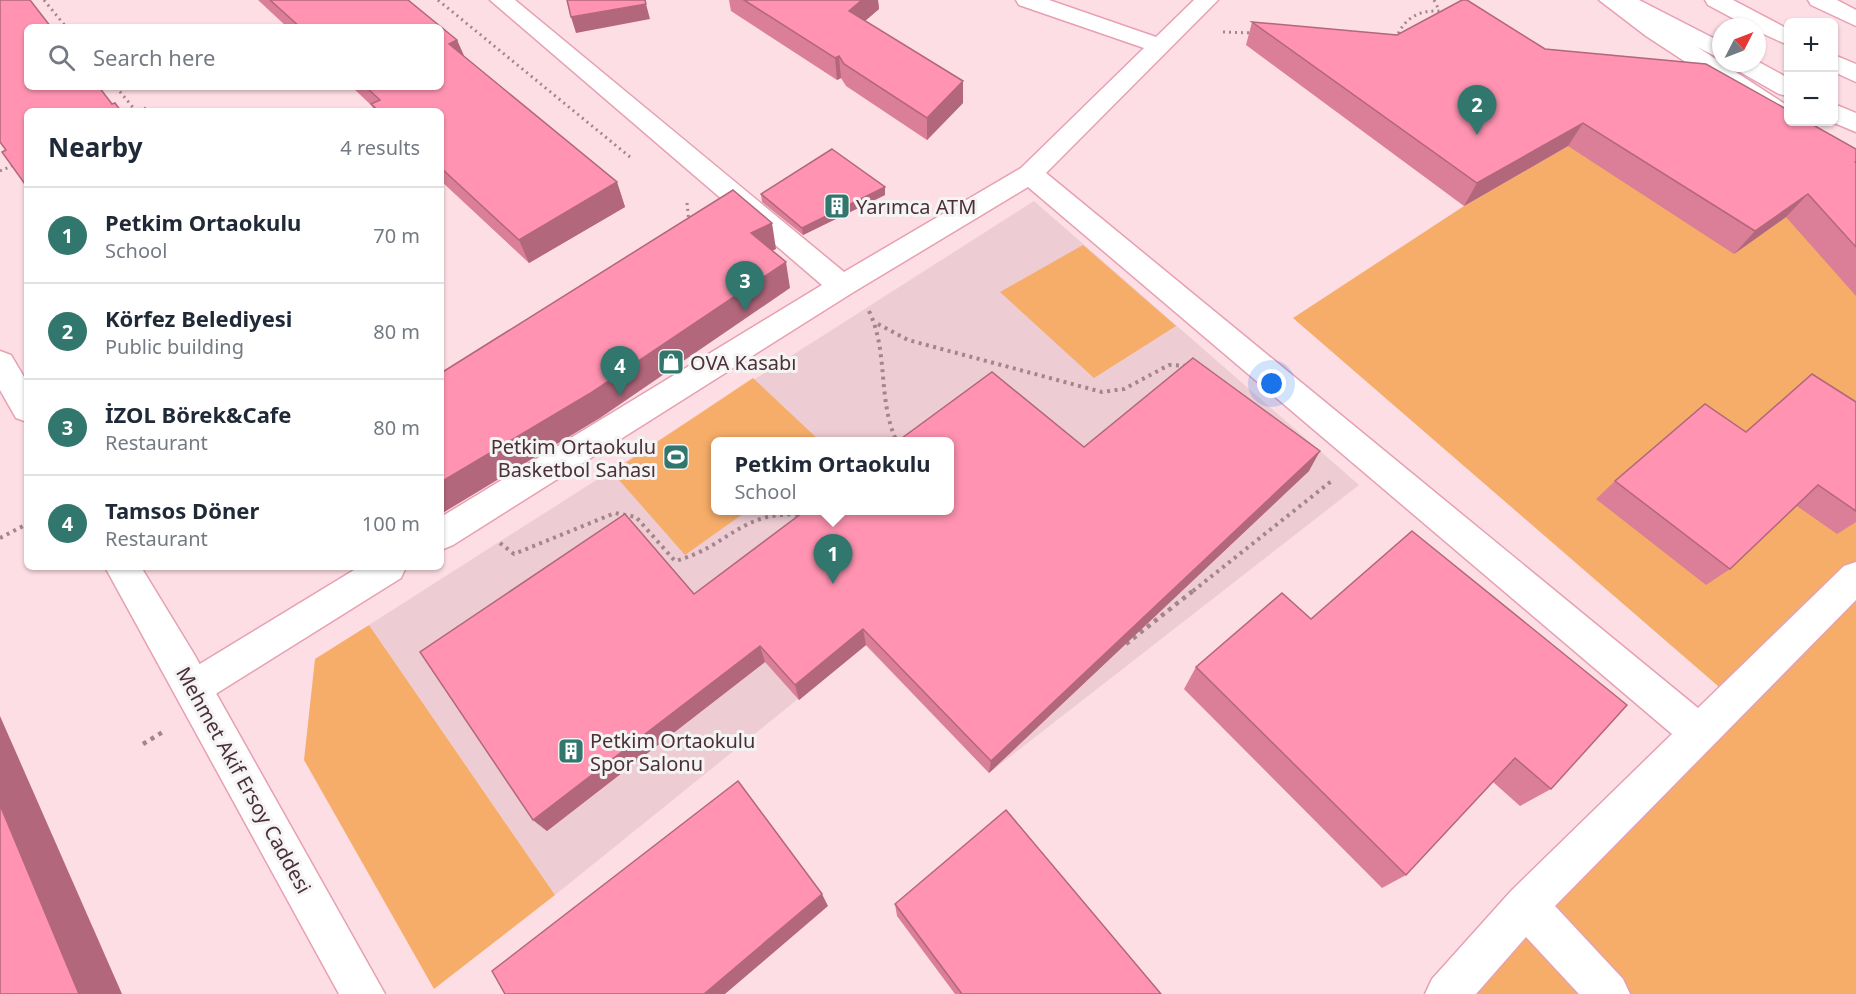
<!DOCTYPE html>
<meta charset="utf-8">
<style>
body{margin:0;font-family:"Noto Sans",sans-serif;background:#f2f2f3;color:#1f2937}
.controls{position:absolute;right:18px;top:18px;display:grid;overflow:hidden;border-radius:9px;box-shadow:0 2px 4px #0004}
.controls button{width:54px;height:54px;display:grid;place-items:center;padding:0;border:0;border-bottom:2px solid #e0e1e3;background:#fff;color:#1f2937;font:30px sans-serif}
.compass{position:absolute;left:1712px;top:18px;width:54px;height:54px;border-radius:50%;background:#fff;box-shadow:0 2px 4px #0004;rotate:48deg}
.you{position:absolute;left:1272px;top:384px;width:21px;height:21px;margin:-15px;border:4px solid #fff;border-radius:50%;background:#1a73e8;box-shadow:0 0 0 9px #1a73e833}
.badge{display:grid;place-items:center;width:39px;height:39px;border-radius:50%;background:#31776d;color:#fff;font-size:20px;font-weight:700}
.pin{position:absolute;translate:-50% -50px;filter:drop-shadow(0 2px 3px #0008)}
.pin::after{content:'';position:absolute;top:32px;width:21px;height:18px;background:inherit;clip-path:polygon(0 0,100% 0,50% 100%)}
.popup{position:absolute;left:711px;top:437px;width:243px;height:78px;box-sizing:border-box;display:grid;place-content:center;border-radius:9px;background:#fff;filter:drop-shadow(0 2px 4px #0005);font-size:20px;white-space:nowrap;color:#747a83}
.popup b{font-size:22px;color:#1f2937}
.popup::after{content:'';position:absolute;left:50%;top:100%;margin-left:-12px;border:12px solid transparent;border-top-color:#fff}
.list{margin:0;padding:0;list-style:none}
h2{display:flex;justify-content:space-between;align-items:center;height:78px;margin:0;padding:0 24px;font-size:26px}
h2 small{font-size:20px;font-weight:400;color:#747a83}
.list li{display:grid;grid-template-columns:39px 1fr auto;gap:18px;align-items:center;box-sizing:border-box;height:96px;padding:0 24px;border-top:2px solid #e0e1e3}
.list b{display:block;font-size:22px;white-space:nowrap}
.list p{margin:0;font-size:20px;white-space:nowrap;color:#747a83}
.list em{font-size:20px;font-style:normal;color:#747a83}
.icon{flex:none;width:33px;height:33px;fill:none;stroke:currentColor;stroke-width:2;stroke-linecap:round;stroke-linejoin:round}
.map{position:relative;flex:none;width:1856px;height:994px;overflow:hidden}
.search{position:absolute;background:#fff;box-shadow:0 2px 4px #0004;left:24px;top:24px;width:420px;height:66px;display:flex;align-items:center;gap:15px;box-sizing:border-box;padding:0 21px;border-radius:9px;color:#747a83;font-size:22px}
.panel{position:absolute;background:#fff;box-shadow:0 2px 4px #0004;left:24px;top:108px;width:420px;height:462px;border-radius:9px}
.map>svg:first-child{display:block}
</style>
<div class="map">
<svg width="1856" height="994" viewBox="0 0 1856 994">
<rect width="100%" height="100%" fill="#fddee5"/>
<!-- built -->
<path fill="#eeccd4" fill-rule="evenodd" d="M1034,201L1359,485L989,773L865,645L555,895L369,625ZM716,442H950V510H716Z"/>
<!-- green -->
<g fill="#f6ad69">
<polygon points="1672,86 1856,164 1856,994 1447,994 1733,699 1293,318 1464,206"/>
<polygon points="1083,245 1176,326 1094,378 1000,292"/>
<polygon points="753,378 820,441 716,442 716,510 747,511 685,555 612,472"/>
<polygon points="369,625 555,895 434,989 304,760 315,659"/>
</g>
<g fill="none" stroke-linecap="round" stroke-linejoin="round">
<defs>
<g id="minor">
<polygon points="490,0 515,0 844,272 1021,168 1144,48 1019,5 1016,0 1049,0 1156,37 1194,0 1218,0 1046,173 1698,708 1844,566 1856,562 1856,600 1555,906 1623,979 1630,994 1579,994 1526,937 1476,994 1425,994 1432,979 1511,891 1672,734 1028,187 852,293 453,545 441,550 441,517 822,285"/>
<polygon points="1599,0 1625,0 1788,106 1788,122 1798,122 1788,125 1779,123 1646,36"/>
<polygon points="359,567 406,567 401,578 206,700 193,705 180,700 175,688 180,676"/>
</g>
<g id="secondary">
<polygon points="0,351 11,355 27,382 27,422 16,418 0,390"/>
<polygon points="105,567 141,567 194,654 385,994 339,994"/>
</g>
<g id="trunk">
<polygon points="1611,0 1639,0 1721,42 1721,59 1614,5"/>
<polygon points="1705,0 1733,0 1788,29 1788,45 1757,31 1757,27 1749,27 1708,5"/>
<polygon points="1808,0 1837,0 1856,10 1856,26 1811,5"/>
<polygon points="1834,55 1856,64 1856,82 1834,72"/>
<polygon points="1757,61 1788,78 1788,96 1779,94 1733,68 1730,63"/>
<polygon points="1834,104 1856,113 1856,132 1832,122"/>
</g>
</defs>
<!-- minor casing -->
<use href="#minor" stroke="#e7a0b2" stroke-width="3"/>
<!-- secondary casing -->
<use href="#secondary" stroke="#e7a0b2" stroke-width="3"/>
<!-- trunk casing -->
<use href="#trunk" stroke="#e7a0b2" stroke-width="3"/>
<!-- path-far2 -->
<g stroke="#a3858c" stroke-width="3" stroke-dasharray="2 4" stroke-linecap="butt">
<polyline points="44,0 66,27"/>
<polyline points="438,0 630,157"/>
<polyline points="1434,0 1439,10"/>
<polyline points="1223,32 1254,33"/>
<path d="M1396,39C1404,16 1423,8 1446,12"/>
<polyline points="116,87 136,111"/>
<polyline points="139,111 146,108"/>
<polyline points="0,171 16,164"/>
<polyline points="687,203 689,223"/>
</g>
<!-- path-far1 -->
<g stroke="#a3858c" stroke-width="4" stroke-dasharray="3 4.5" stroke-linecap="butt">
<path d="M869,311C889,353 877,400 897,442"/>
<polyline points="878,324 908,340 1102,392 1124,389 1169,365 1190,366"/>
<polyline points="0,538 27,524"/>
<path d="M500,543L514,554L615,513L636,517L675,561C729,547 741,509 804,515"/>
<polyline points="1193,591 1334,479"/>
</g>
<!-- path -->
<g stroke="#a3858c" stroke-width="4.5" stroke-dasharray="4 5" stroke-linecap="butt">
<polyline points="1126,644 1194,590"/>
<polyline points="143,744 166,730"/>
</g>
<!-- minor -->
<use href="#minor" fill="#fff" fill-rule="evenodd"/>
<!-- secondary -->
<use href="#secondary" fill="#fff" fill-rule="evenodd"/>
<!-- trunk -->
<use href="#trunk" fill="#fff" fill-rule="evenodd"/>
</g>
<!-- wall -->
<g fill="#db7e98">
<polygon points="258,0 408,0 457,40 464,56 617,182 625,207 529,263 441,181 441,111 375,111 371,105 352,87 441,87 441,27 287,27"/>
<polygon points="729,0 878,0 879,9 865,21 963,81 963,103 927,140 846,86 841,78 837,80 731,11"/>
<polygon points="1252,22 1545,49 1856,149 1856,296 1786,217 1734,254 1568,146 1464,206 1246,45"/>
<polygon points="885,187 885,195 803,235 762,202 761,194"/>
<polygon points="1812,374 1856,402 1856,522 1837,534 1797,506 1730,569 1706,585 1596,499 1615,481 1745,432"/>
<polygon points="1084,447 1309,471 989,773 866,645 799,700 765,662 547,831 533,820 694,594"/>
<polygon points="1412,531 1551,789 1520,806 1493,782 1406,875 1382,888 1184,689 1196,667 1311,619"/>
<polygon points="895,904 1161,994 955,994 897,916"/>
</g>
<!-- shaded-wall -->
<g fill="#b2677c">
<polygon points="862,0 878,0 879,9 851,33 849,11"/>
<polygon points="646,4 650,19 576,33 571,17"/>
<polygon points="457,40 468,65 449,44"/>
<polygon points="839,56 841,78 837,80 835,58"/>
<polygon points="963,81 963,103 927,140 927,118"/>
<polygon points="1583,123 1568,146 1464,206 1477,183"/>
<polygon points="617,182 625,207 529,263 519,240"/>
<polygon points="885,187 885,195 803,235 802,228"/>
<polygon points="1808,194 1786,217 1734,254 1755,231"/>
<polygon points="772,223 776,249 756,259 751,233"/>
<polygon points="786,262 790,288 600,418 441,514 441,482"/>
<polygon points="1320,451 1309,471 989,773 991,761"/>
<polygon points="863,629 866,645 799,700 795,685"/>
<polygon points="760,646 765,662 547,831 533,820"/>
<polygon points="0,716 122,994 79,994 0,805"/>
<polygon points="822,894 828,906 725,994 704,994"/>
</g>
<!-- building -->
<g fill="#ff93b1" stroke="#b2677c" stroke-width="1.5">
<polygon points="0,0 30,0 51,27 27,27 27,87 99,87 112,104 115,103 121,111 27,111 27,187 2,152 6,150 0,142"/>
<polygon points="270,0 408,0 457,40 449,44 617,182 519,240 441,168 441,111 379,111 371,104 380,100 366,87 441,87 441,27 300,27"/>
<polygon points="567,0 645,0 646,4 571,17"/>
<polygon points="744,0 862,0 849,11 963,81 927,118 844,64 839,56 835,58"/>
<polygon points="1462,0 1467,0 1545,49 1706,64 1788,110 1788,122 1808,122 1856,149 1856,161 1855,162 1856,163 1856,247 1808,194 1755,231 1583,123 1477,183 1252,22 1397,35"/>
<polygon points="832,149 885,187 802,228 761,194"/>
<polygon points="733,190 772,223 751,233 786,262 589,394 441,482 441,373"/>
<polygon points="1193,358 1320,451 991,761 863,629 795,685 760,646 533,820 420,652 625,514 694,594 806,510 950,510 950,441 898,441 992,372 1084,447"/>
<polygon points="1812,374 1856,402 1856,511 1818,485 1730,569 1615,481 1705,404 1746,432"/>
<polygon points="1412,531 1627,705 1551,789 1515,758 1406,875 1196,667 1282,593 1311,619"/>
<polygon points="738,781 822,894 704,994 505,994 492,971"/>
<polygon points="0,805 79,994 0,994"/>
<polygon points="1006,810 1161,994 962,994 895,904"/>
</g>
<!-- icons -->
<defs>
<symbol id="building-square" viewBox="-11 -11 22 22"><rect x="-9" y="-9" width="18" height="18" rx="4" fill="#31776d" stroke="#f4f4f4"/><path d="M-4-6H4V6H1V3H-1V6H-4ZM-2.5-4.3h1.7v1.8h-1.7ZM.8-4.3h1.7v1.8H.8ZM-2.5-1h1.7V.8h-1.7ZM.8-1h1.7V.8H.8Z" fill="#fff"/></symbol>
<symbol id="shop-square" viewBox="-11 -11 22 22"><rect x="-9" y="-9" width="18" height="18" rx="4" fill="#31776d" stroke="#f4f4f4"/><path d="M-5-2.5h2.3a2.7 3.5 0 0 1 5.4 0H5L5.5 6h-11ZM-1.5-2.5h3a1.5 2.3 0 0 0-3 0Z" fill="#fff"/></symbol>
<symbol id="stadium-square" viewBox="-11 -11 22 22"><rect x="-9" y="-9" width="18" height="18" rx="4" fill="#31776d" stroke="#f4f4f4"/><path d="M0-5a6.5 5 0 1 0 0 10a6.5 5 0 1 0 0-10ZM-3.5-1.8h7v3.6h-7Z" fill="#fff"/></symbol>
</defs>
<g fill-rule="evenodd">
<use href="#building-square" x="822" y="191" width="30" height="30"/>
<use href="#shop-square" x="656" y="347" width="30" height="30"/>
<use href="#stadium-square" x="661" y="442" width="30" height="30"/>
<use href="#building-square" x="556" y="736" width="30" height="30"/>
</g>
<g text-anchor="middle" dominant-baseline="central" stroke-width="6" stroke-linejoin="round" paint-order="stroke">
<!-- poi labels -->
<g font-size="20" fill="#4d3037" stroke="#f4f4f4" text-anchor="start">
<text x="856" y="206">Yarımca ATM</text>
<text x="690" y="362">OVA Kasabı</text>
<text x="656" y="446" text-anchor="end">Petkim Ortaokulu<tspan x="656" dy="23">Basketbol Sahası</tspan></text>
<text x="590" y="740">Petkim Ortaokulu<tspan x="590" dy="23">Spor Salonu</tspan></text>
</g>
<!-- street labels -->
<g font-size="20" fill="#4d3037" stroke="#f4f4f4">
<text transform="translate(244 780) rotate(61)">Mehmet Akif Ersoy Caddesi</text>
</g>
</g>
</svg>
<div class="controls">
<button>+</button>
<button>−</button>
</div>
<svg class="compass" viewBox="-18 -18 36 36"><path d="M0-13l5 13h-10z" fill="#e53935"/><path d="M0 13l5-13h-10z" fill="#747a83"/></svg>
<div class="you"></div>
<div class="pin badge" style="left:833px;top:584px">1</div>
<div class="popup"><b>Petkim Ortaokulu</b>School</div>
<div class="pin badge" style="left:1477px;top:135px">2</div>
<div class="pin badge" style="left:745px;top:311px">3</div>
<div class="pin badge" style="left:620px;top:396px">4</div>
<div class="search"><svg class="icon" aria-label="search" viewBox="0 0 24 24"><circle cx="10" cy="10" r="6"/><path d="M15 15l6 6"/></svg>Search here</div>
<section class="panel">
<h2>Nearby<small>4 results</small></h2>
<ul class="list">
<li><span class="badge">1</span><div><b>Petkim Ortaokulu</b><p>School</p></div><em>70 m</em></li>
<li><span class="badge">2</span><div><b>Körfez Belediyesi</b><p>Public building</p></div><em>80 m</em></li>
<li><span class="badge">3</span><div><b>İZOL Börek&amp;Cafe</b><p>Restaurant</p></div><em>80 m</em></li>
<li><span class="badge">4</span><div><b>Tamsos Döner</b><p>Restaurant</p></div><em>100 m</em></li>
</ul>
</section>
</div>
